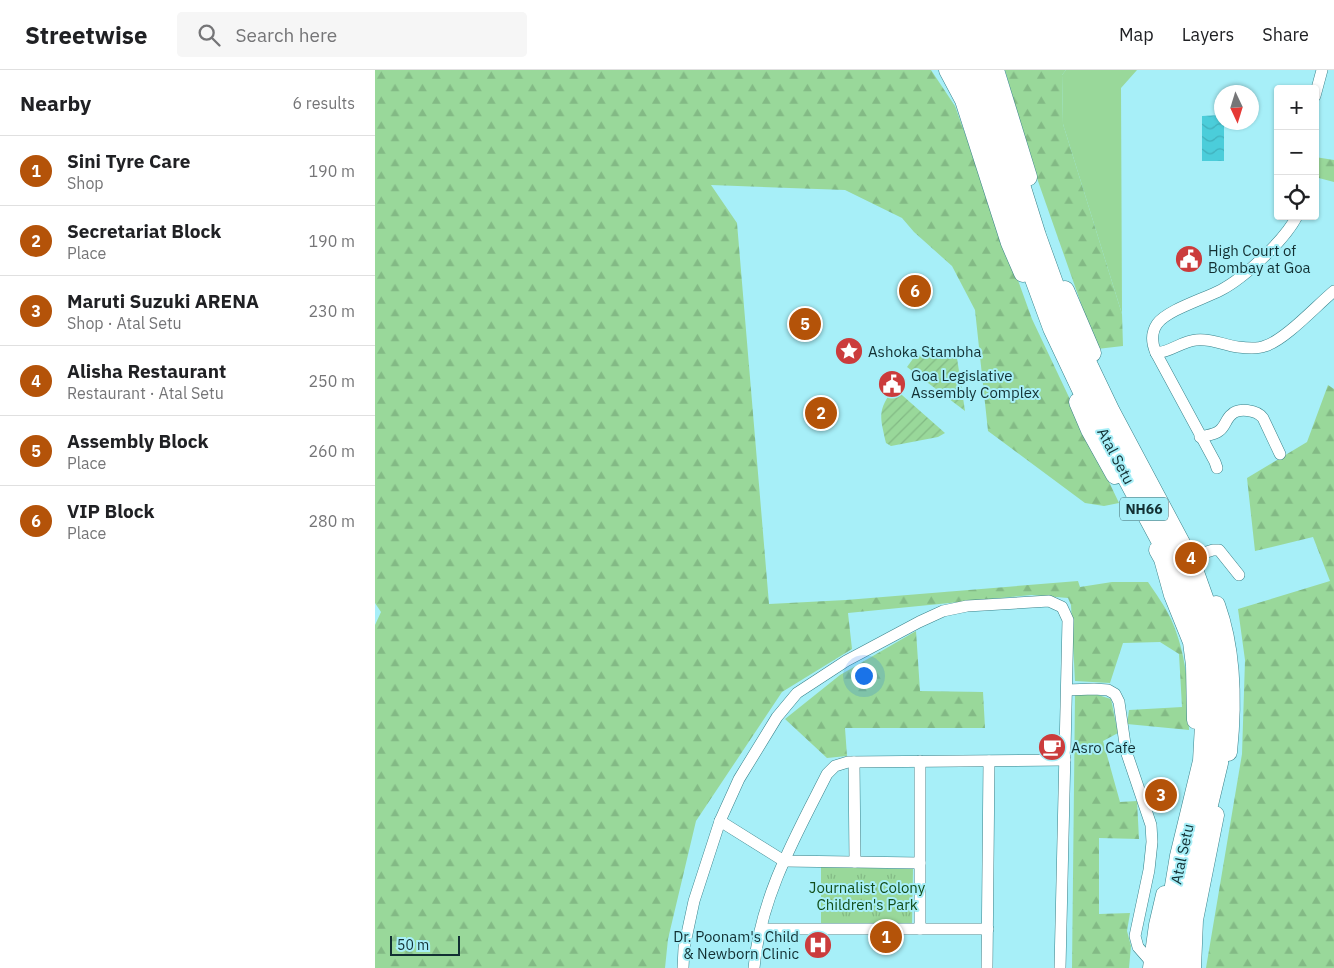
<!DOCTYPE html>
<meta charset="utf-8">
<style>
body{margin:0;font-family:"IBM Plex Sans",sans-serif;background:#f6f6f6;color:#202124}
.controls{position:absolute;right:15px;top:15px;display:grid;overflow:hidden;border-radius:5px;box-shadow:0 1px 4px #0004}
.controls button{width:45px;height:45px;display:grid;place-items:center;padding:0;border:0;border-bottom:1px solid #e0e0e0;background:#fff;color:#202124;font:25px sans-serif}
.compass{position:absolute;left:839px;top:15px;width:45px;height:45px;border-radius:50%;background:#fff;box-shadow:0 1px 4px #0004;rotate:176deg}
.scale{position:absolute;left:15px;bottom:12px;width:70px;box-sizing:border-box;padding-left:5px;border:2px solid #123033;border-top:0;font-size:14px;line-height:18px;white-space:nowrap;color:#123033;-webkit-text-stroke:4px #a7eff8;paint-order:stroke}
.you{position:absolute;left:488px;top:605px;width:18px;height:18px;margin:-12px;border:4px solid #fff;border-radius:50%;background:#1a73e8;box-shadow:0 0 0 8px #1a73e833}
.badge{display:grid;place-items:center;width:32px;height:32px;border-radius:50%;background:#b45309;color:#fff;font-size:16px;font-weight:700}
.pin{position:absolute;translate:-50% -50%;border:2px solid #fff;box-shadow:0 1px 5px #0006}
.list{margin:0;padding:0;list-style:none}
h2{display:flex;justify-content:space-between;align-items:center;height:65px;margin:0;padding:0 20px;font-size:21px}
h2 small{font-size:16px;font-weight:400;color:#757577}
.list li{display:grid;grid-template-columns:32px 1fr auto;gap:15px;align-items:center;box-sizing:border-box;height:70px;padding:0 20px;border-top:1px solid #e0e0e0}
.list b{display:block;font-size:19px;white-space:nowrap}
.list p{margin:0;font-size:16px;white-space:nowrap;color:#757577}
.list em{font-size:16px;font-style:normal;color:#757577}
.icon{flex:none;width:28px;height:28px;fill:none;stroke:currentColor;stroke-width:2;stroke-linecap:round;stroke-linejoin:round}
.map{position:relative;flex:none;width:959px;height:898px;overflow:hidden}
header{display:flex;align-items:center;gap:30px;box-sizing:border-box;height:70px;padding:0 25px;background:#fff;border-bottom:1px solid #e0e0e0}
header strong{font-size:24px}
nav{display:flex;gap:28px;margin-inline-start:auto;font-size:18px}
.search{width:350px;height:45px;background:#f6f6f6;display:flex;align-items:center;gap:12px;box-sizing:border-box;padding:0 18px;border-radius:5px;color:#757577;font-size:19px}
main{display:flex}
aside{flex:1;background:#fff}
.map>svg:first-child{display:block}
</style>
<header>
<strong>Streetwise</strong>
<div class="search"><svg class="icon" aria-label="search" viewBox="0 0 24 24"><circle cx="10" cy="10" r="6"/><path d="M15 15l6 6"/></svg>Search here</div>
<nav><a>Map</a><a>Layers</a><a>Share</a></nav>
</header>
<main>
<aside>
<h2>Nearby<small>6 results</small></h2>
<ul class="list">
<li><span class="badge">1</span><div><b>Sini Tyre Care</b><p>Shop</p></div><em>190 m</em></li>
<li><span class="badge">2</span><div><b>Secretariat Block</b><p>Place</p></div><em>190 m</em></li>
<li><span class="badge">3</span><div><b>Maruti Suzuki ARENA</b><p>Shop · Atal Setu</p></div><em>230 m</em></li>
<li><span class="badge">4</span><div><b>Alisha Restaurant</b><p>Restaurant · Atal Setu</p></div><em>250 m</em></li>
<li><span class="badge">5</span><div><b>Assembly Block</b><p>Place</p></div><em>260 m</em></li>
<li><span class="badge">6</span><div><b>VIP Block</b><p>Place</p></div><em>280 m</em></li>
</ul>
</aside>
<div class="map">
<svg width="959" height="898" viewBox="0 0 959 898">
<defs>
<pattern id="forest-firs" width="22" height="20" patternUnits="userSpaceOnUse" patternTransform="scale(1.25)"><rect width="22" height="20" fill="#99d89a"/><path d="M5 1l3.5 6h-7zM16 11l3.5 6h-7z" fill="#83ba85"/></pattern>
<pattern id="park-tufts" width="24" height="20" patternUnits="userSpaceOnUse" patternTransform="scale(1.25)"><rect width="24" height="20" fill="#99d89a"/><path d="M3 7l-1-3M5 7V3M7 7l1-3M15 17l-1-3M17 17v-4M19 17l1-3" fill="none" stroke="#83ba85"/></pattern>
<pattern id="garden-furrows" width="10" height="10" patternUnits="userSpaceOnUse" patternTransform="scale(1.25)"><rect width="10" height="10" fill="#99d89a"/><path d="M-1 1l2-2M0 10L10 0M9 11l2-2" fill="none" stroke="#83ba85"/></pattern>
<pattern id="water-waves" width="16" height="10" patternUnits="userSpaceOnUse" patternTransform="scale(1.25)"><rect width="16" height="10" fill="#4bcdda"/><path d="M0 5q4-4 8 0t8 0" fill="none" stroke="#40b0bc"/></pattern>
</defs>
<rect width="100%" height="100%" fill="#a7eff8"/>
<!-- grass -->
<polygon fill="#99d89a" points="691,0 762,0 746,18 747,244 688,54 687,5"/>
<!-- forest -->
<g fill="url(#forest-firs)">
<path d="M0,0H556L580,36L657,249L744,433L729,436L710,433L613,361L600,240L577,196L539,162L527,148L470,120L336,115L362,153L394,534L471,530L703,511L705,517L737,512H773C781,524 790,536 796,549C812,585 814,621 814,660L752,654L754,640L807,637L804,584L785,572L748,573L735,613L700,611L696,535L693,528L656,525L473,543L477,579L407,622L321,751L293,869L290,898H0V555L6,542L0,533Z"/>
<polygon points="630,0 691,0 687,5 688,54 747,244 748,276 722,279 657,94"/>
<polygon points="940,87 959,90 959,112 940,107"/>
<polygon points="953,315 959,319 959,898 831,898 867,684 870,590 863,539 955,511 938,467 880,481 872,408 932,372"/>
<polygon points="541,561 545,621 608,622 610,658 470,658 472,686 452,688 410,649 465,605"/>
<polygon points="700,625 723,625 736,629 743,663 728,671 745,732 762,731 764,769 724,768 724,844 755,843 752,861 756,876 754,898 697,898"/>
</g>
<!-- park -->
<polygon fill="url(#park-tufts)" points="446,797 538,799 537,853 446,853"/>
<!-- garden -->
<g fill="url(#garden-furrows)">
<polygon points="577,283 582,288 590,341 532,297 540,286"/>
<path d="M519,318L570,363L563,367L516,376L511,373C505,346 502,341 519,318Z"/>
</g>
<!-- water -->
<polygon fill="url(#water-waves)" points="846,45 846,52 849,53 849,91 827,91 827,46"/>
<g fill="none" stroke-linecap="round" stroke-linejoin="round">
<defs>
<g id="street">
<polyline points="940,26 947,0"/>
<path d="M781,283C796,282 807,271 821,270C836,268 848,275 863,277C871,278 883,279 890,276C910,270 941,236 959,221"/>
<path d="M825,367C832,365 839,365 844,361C850,357 851,349 856,345C863,337 882,340 888,348L905,384"/>
<path d="M842,398L840,392L781,283C777,274 776,263 782,254C792,240 829,229 846,220C869,208 910,170 922,146"/>
<polyline points="819,486 838,480 844,480 864,505"/>
<polyline points="692,620 719,619 733,620 740,624 744,632 751,681 776,755 777,772 774,800 760,866 763,877 777,893"/>
<polyline points="479,692 480,792"/>
<polyline points="345,751 409,791 545,793"/>
<polyline points="387,859 613,859"/>
<polyline points="545,859 545,691"/>
<polyline points="308,898 309,878 319,831 345,751 364,709 402,647 422,623 471,591 544,552 568,541 592,536 674,531 687,537 693,550 685,898"/>
<path d="M379,898C385,828 421,765 452,704L460,696L473,692L690,690"/>
<polyline points="612,898 614,691"/>
</g>
<g id="primary">
<polyline points="573,0 589,30 635,173 648,203"/>
<polyline points="620,0 653,107"/>
<polyline points="690,220 717,283"/>
<polyline points="703,332 715,360 740,405"/>
<polyline points="783,480 788,489 798,525 817,572 820,595 821,650"/>
<path d="M841,535C858,582 858,634 853,682"/>
<polyline points="777,898 783,855 790,825"/>
<polyline points="817,898 819,850 840,745"/>
</g>
<g id="highway">
<polyline points="593,0 646,171 678,258 721,349 802,500 822,557 832,618 828,691 805,786 795,846 796,898"/>
<polyline points="609,0 661,166 692,252 735,342 816,494 837,553 848,617 843,693 820,789 810,847 807,889"/>
</g>
</defs>
<!-- street casing -->
<use href="#street" stroke="#388189" stroke-width="12"/>
<!-- primary casing -->
<use href="#primary" stroke="#388189" stroke-width="19"/>
<!-- highway casing -->
<use href="#highway" stroke="#388189" stroke-width="21"/>
<!-- street -->
<use href="#street" stroke="#fff" stroke-width="11"/>
<!-- primary -->
<use href="#primary" stroke="#fff" stroke-width="18"/>
<!-- highway -->
<use href="#highway" stroke="#fff" stroke-width="20"/>
</g>
<!-- icons -->
<defs>
<symbol id="civic-disc" viewBox="-11 -11 22 22"><circle r="9.5" fill="#cb3c3c" stroke="#a7eff8"/><path d="M-.6-6.5H3V-4.5H.6V-3L4-1V1h2V6H-6V1h2V-1L-.6-3ZM-1.2 2.5V6h2.4V2.5Z" fill="#fff"/></symbol>
<symbol id="sight-disc" viewBox="-11 -11 22 22"><circle r="9.5" fill="#cb3c3c" stroke="#a7eff8"/><path d="M0-6L1.8-2.2L6-1.7L2.9 1.2L3.7 5.4L0 3.3L-3.7 5.4L-2.9 1.2L-6-1.7L-1.8-2.2Z" fill="#fff"/></symbol>
<symbol id="cafe-disc" viewBox="-11 -11 22 22"><circle r="9.5" fill="#cb3c3c" stroke="#a7eff8"/><path d="M-5.5-4.5H6V0H3Q3 3.5 0 3.5H-2.5Q-5.5 3.5-5.5 0ZM3-3.2v2h1.7v-2ZM-6 4.5H4V6H-6Z" fill="#fff"/></symbol>
<symbol id="hospital-disc" viewBox="-11 -11 22 22"><circle r="9.5" fill="#cb3c3c" stroke="#a7eff8"/><path d="M-5-5h3v3.5h4V-5h3V5h-3V1.5h-4V5h-3Z" fill="#fff"/></symbol>
</defs>
<g fill-rule="evenodd">
<use href="#civic-disc" x="798" y="173" width="32" height="32"/>
<use href="#sight-disc" x="458" y="265" width="32" height="32"/>
<use href="#civic-disc" x="501" y="298" width="32" height="32"/>
<use href="#cafe-disc" x="661" y="661" width="32" height="32"/>
<use href="#hospital-disc" x="427" y="859" width="32" height="32"/>
</g>
<g text-anchor="middle" dominant-baseline="central" stroke-width="4" stroke-linejoin="round" paint-order="stroke">
<!-- shield labels -->
<rect fill="#a7eff8" stroke="#3f696e" stroke-width="1" x="745" y="427.5" width="48" height="23" rx="4"/>
<g font-size="14" font-weight="bold" fill="#123033">
<text x="769" y="439">NH66</text>
</g>
<!-- poi labels -->
<g font-size="15" fill="#123033" stroke="#a7eff8" text-anchor="start">
<text x="833" y="180">High Court of<tspan x="833" dy="17">Bombay at Goa</tspan></text>
<text x="493" y="281">Ashoka Stambha</text>
<text x="536" y="305">Goa Legislative<tspan x="536" dy="17">Assembly Complex</tspan></text>
<text x="696" y="677">Asro Cafe</text>
<text x="424" y="866" text-anchor="end">Dr. Poonam's Child<tspan x="424" dy="17">&amp; Newborn Clinic</tspan></text>
</g>
<!-- street labels -->
<g font-size="15" fill="#123033" stroke="#a7eff8">
<text transform="translate(741 386) rotate(62)">Atal Setu</text>
<text transform="translate(807 784) rotate(-78)">Atal Setu</text>
</g>
<!-- park labels -->
<g font-size="15" fill="#124d19" stroke="#a7eff8">
<text x="492" y="817">Journalist Colony<tspan x="492" dy="17">Children's Park</tspan></text>
</g>
</g>
</svg>
<div class="controls">
<button>+</button>
<button>−</button>
<button><svg class="icon" aria-label="locate" viewBox="0 0 24 24"><circle cx="12" cy="12" r="6"/><path d="M12 2v4M12 18v4M2 12h4M18 12h4"/></svg></button>
</div>
<svg class="compass" viewBox="-18 -18 36 36"><path d="M0-13l5 13h-10z" fill="#e53935"/><path d="M0 13l5-13h-10z" fill="#757577"/></svg>
<div class="scale">50 m</div>
<div class="you"></div>
<div class="pin badge" style="left:511px;top:867px">1</div>
<div class="pin badge" style="left:446px;top:343px">2</div>
<div class="pin badge" style="left:786px;top:725px">3</div>
<div class="pin badge" style="left:816px;top:488px">4</div>
<div class="pin badge" style="left:430px;top:254px">5</div>
<div class="pin badge" style="left:540px;top:221px">6</div>
</div>
</main>
